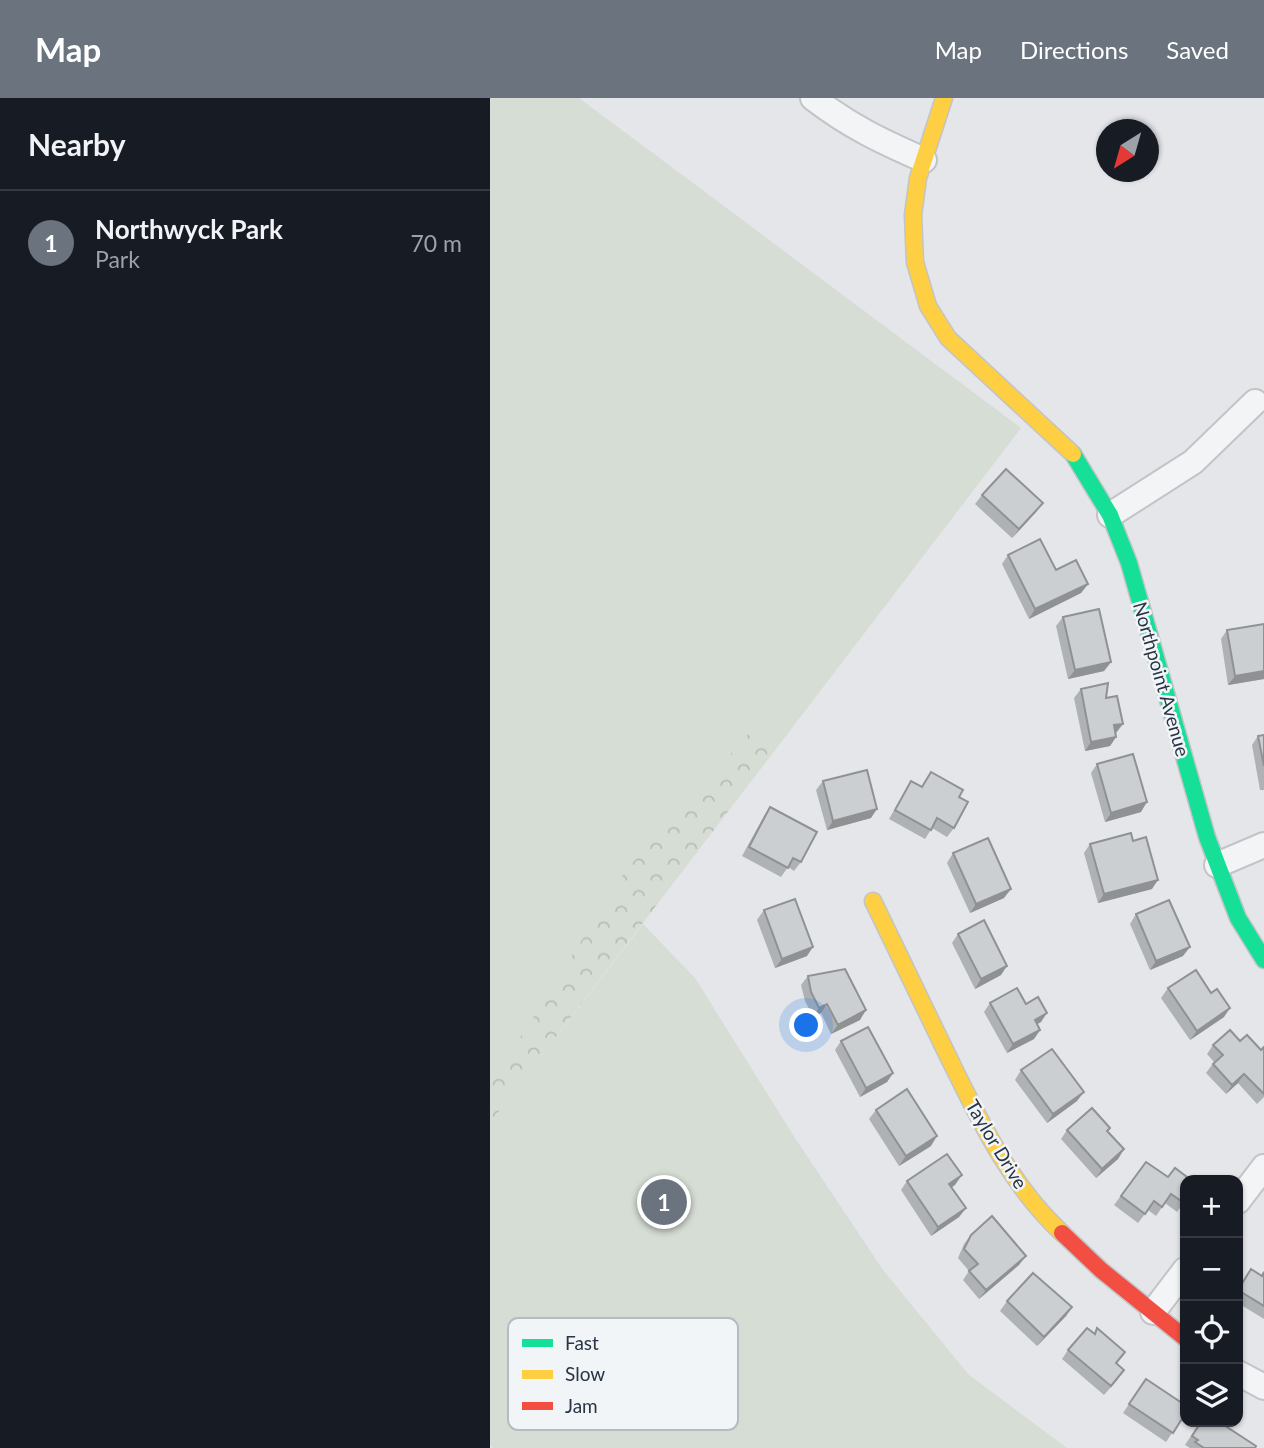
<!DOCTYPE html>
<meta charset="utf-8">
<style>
body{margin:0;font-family:Lato,sans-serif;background:#242831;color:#f1f3f6}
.controls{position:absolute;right:21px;bottom:21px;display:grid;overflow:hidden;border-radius:14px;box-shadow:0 2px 5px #0004}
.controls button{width:63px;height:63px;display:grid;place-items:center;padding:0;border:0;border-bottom:2px solid #363941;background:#171b24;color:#f1f3f6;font:35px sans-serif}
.compass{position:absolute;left:606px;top:21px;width:63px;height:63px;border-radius:50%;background:#171b24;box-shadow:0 2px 5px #0004;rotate:217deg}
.you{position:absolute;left:317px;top:928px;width:24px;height:24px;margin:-18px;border:5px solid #fff;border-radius:50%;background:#1a73e8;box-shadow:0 0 0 10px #1a73e833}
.badge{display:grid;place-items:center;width:46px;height:46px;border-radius:50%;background:#6a737e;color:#fff;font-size:23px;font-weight:700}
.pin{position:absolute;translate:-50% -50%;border:4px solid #fff;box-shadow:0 2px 7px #0006}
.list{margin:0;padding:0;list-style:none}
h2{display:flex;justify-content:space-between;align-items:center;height:91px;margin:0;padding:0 28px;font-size:30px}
h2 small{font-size:23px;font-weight:400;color:#9ea1a6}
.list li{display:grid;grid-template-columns:46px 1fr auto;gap:21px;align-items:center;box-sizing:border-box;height:105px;padding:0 28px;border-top:2px solid #363941}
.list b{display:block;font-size:26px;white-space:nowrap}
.list p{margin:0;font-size:23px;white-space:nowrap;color:#9ea1a6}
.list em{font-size:23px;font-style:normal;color:#9ea1a6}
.icon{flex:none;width:38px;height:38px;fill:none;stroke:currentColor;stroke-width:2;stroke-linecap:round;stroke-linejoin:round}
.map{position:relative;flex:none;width:774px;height:1350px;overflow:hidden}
header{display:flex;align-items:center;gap:42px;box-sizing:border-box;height:98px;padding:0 35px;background:#6a737e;color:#fff}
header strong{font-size:33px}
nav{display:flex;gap:38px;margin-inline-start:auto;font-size:24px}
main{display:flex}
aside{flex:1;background:#171b24}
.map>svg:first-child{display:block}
</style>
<header>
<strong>Map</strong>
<nav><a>Map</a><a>Directions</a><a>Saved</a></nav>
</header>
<main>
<aside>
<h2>Nearby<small></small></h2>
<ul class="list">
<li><span class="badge">1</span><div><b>Northwyck Park</b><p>Park</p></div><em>70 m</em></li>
</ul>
</aside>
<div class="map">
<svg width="774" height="1350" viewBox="0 0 774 1350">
<defs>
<pattern id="forest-crowns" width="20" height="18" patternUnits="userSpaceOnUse" patternTransform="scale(1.75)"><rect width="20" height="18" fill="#d5ddd4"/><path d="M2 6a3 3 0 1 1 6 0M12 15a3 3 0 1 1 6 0" fill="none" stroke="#b7beb7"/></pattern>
</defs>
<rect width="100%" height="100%" fill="#e4e6e9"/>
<!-- green -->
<g fill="#d5ddd4">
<polygon points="0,0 89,0 531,330 289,647 262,632 23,952 0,973"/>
<polygon points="153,826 205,880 303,1037 393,1172 479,1277 577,1350 3,1350 0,1347 0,1025"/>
</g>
<!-- forest -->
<polygon fill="url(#forest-crowns)" points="263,631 289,647 0,1025 0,973 23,951 136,772"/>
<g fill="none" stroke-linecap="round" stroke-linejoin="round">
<defs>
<g id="street">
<path d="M323,0C361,29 391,43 434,62"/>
<polyline points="620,417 703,364 765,304"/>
<polyline points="727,767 774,747"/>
<polyline points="748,1103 774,1069"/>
<polyline points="663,1214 695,1172"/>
<polyline points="748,1275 774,1289"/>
</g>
<polyline id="fast" points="583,356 620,417 639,465 717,739 748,820 774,862"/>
<g id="slow">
<polyline points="454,0 428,80 423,117 425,164 438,208 458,240 583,356"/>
<path d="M383,803C407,853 431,902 455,952C487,1017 518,1085 572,1135"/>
</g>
<polyline id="jam" points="572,1135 611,1172 695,1240"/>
</defs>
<!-- street casing -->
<use href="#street" stroke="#c2c4c7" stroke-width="28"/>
<!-- fast casing -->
<use href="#fast" stroke="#c2c4c7" stroke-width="19"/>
<!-- slow casing -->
<use href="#slow" stroke="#c2c4c7" stroke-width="19"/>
<!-- jam casing -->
<use href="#jam" stroke="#c2c4c7" stroke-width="19"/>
<!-- street -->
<use href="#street" stroke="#f3f4f6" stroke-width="24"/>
<!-- fast -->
<use href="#fast" stroke="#16e098" stroke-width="16"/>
<!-- slow -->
<use href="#slow" stroke="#ffcf43" stroke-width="16"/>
<!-- jam -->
<use href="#jam" stroke="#f24e42" stroke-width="16"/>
</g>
<!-- wall -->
<g fill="#afb2b5">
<polygon points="492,397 546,414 522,440 485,406"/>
<polygon points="518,457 566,472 598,486 591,495 539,521 512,466"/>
<polygon points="573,519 621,564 614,573 578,581 566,528"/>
<polygon points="774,526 774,581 738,587 731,541 737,532"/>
<polygon points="591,591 616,600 626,635 625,635 626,639 620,648 595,653 584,600"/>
<polygon points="774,637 774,692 770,692 762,647 768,638"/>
<polygon points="607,666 651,714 615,724 601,675"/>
<polygon points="441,674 469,699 464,730 457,739 442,730 435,741 399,721 421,683 431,689"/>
<polygon points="333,683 381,720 337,732 326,692"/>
<polygon points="280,709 311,764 304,773 298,769 291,779 252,758 274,718"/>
<polygon points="600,746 662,791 608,805 594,755"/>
<polygon points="463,755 514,800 480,815 457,765"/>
<polygon points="274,812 317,858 285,870 267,822"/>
<polygon points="646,816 693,858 660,872 640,826"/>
<polygon points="468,836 511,877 485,891 462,845"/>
<polygon points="318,878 370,922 341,936 331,915 323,919 315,903 311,887"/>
<polygon points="678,890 734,919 700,942 671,900"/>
<polygon points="500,905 536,906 551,924 547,926 550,932 544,941 517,955 494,914"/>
<polygon points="351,943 403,975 397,984 370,999 345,952"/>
<polygon points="750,943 771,952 774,949 774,999 767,1006 748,985 736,996 716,975 724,964 717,956 723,947"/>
<polygon points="531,972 587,1003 557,1025 525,982"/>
<polygon points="386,1012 441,1048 409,1068 379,1021"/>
<polygon points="620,1030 618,1033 634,1051 628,1061 606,1080 571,1041 577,1032"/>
<polygon points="656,1064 695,1103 687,1114 675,1105 666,1118 658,1112 648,1125 624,1107"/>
<polygon points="417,1083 465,1087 462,1089 476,1110 469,1119 441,1138 411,1092"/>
<polygon points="481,1137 529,1167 489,1201 473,1182 479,1173 468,1160 474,1146"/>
<polygon points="761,1171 771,1178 774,1173 774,1221 748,1205 748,1191"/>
<polygon points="517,1203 582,1209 576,1218 547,1248 510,1213"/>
<polygon points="607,1230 627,1265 628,1281 614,1297 572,1261 578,1252 604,1235"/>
<polygon points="656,1281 695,1316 676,1344 633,1315"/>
<polygon points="710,1324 741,1324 737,1329 765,1350 700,1350 695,1347"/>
</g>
<!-- shaded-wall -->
<g fill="#8f9193">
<polygon points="553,405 546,414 522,440 529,431"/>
<polygon points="598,486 591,495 539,521 545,511"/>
<polygon points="621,564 614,573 578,581 585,572"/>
<polygon points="774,573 774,581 738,587 745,578"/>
<polygon points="633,626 626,635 617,637 624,627"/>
<polygon points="626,639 620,648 595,653 601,644"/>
<polygon points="657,704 651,714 615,724 621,715"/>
<polygon points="387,711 381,720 337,732 343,723"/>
<polygon points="668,782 662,791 608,805 614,796"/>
<polygon points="521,791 514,800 480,815 486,806"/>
<polygon points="323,849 317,858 285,870 292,861"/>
<polygon points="700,849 693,858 660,872 666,863"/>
<polygon points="517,868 511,877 485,891 491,881"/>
<polygon points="337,906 331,915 323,919 329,910"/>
<polygon points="740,910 734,919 700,942 707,933"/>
<polygon points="376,912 370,922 341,936 348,927"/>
<polygon points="557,915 551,924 538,931 545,922"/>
<polygon points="550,932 544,941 517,955 523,946"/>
<polygon points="403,975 397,984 370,999 376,990"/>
<polygon points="754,976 748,985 736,996 742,987"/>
<polygon points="594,994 587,1003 557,1025 563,1016"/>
<polygon points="447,1038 441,1048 409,1068 416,1058"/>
<polygon points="634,1051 628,1061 606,1080 612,1071"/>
<polygon points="472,1077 465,1087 453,1095 459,1086"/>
<polygon points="476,1110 469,1119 441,1138 448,1129"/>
<polygon points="536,1158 529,1167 489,1201 496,1192"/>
<polygon points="582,1209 576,1218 547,1248 554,1239"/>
</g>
<!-- building -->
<g fill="#cccfd2" stroke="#8f9193" stroke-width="2">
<polygon points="516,371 553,405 529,431 492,397"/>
<polygon points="550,441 566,472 586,462 598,486 545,511 518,457"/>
<polygon points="609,511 621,564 585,572 573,519"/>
<polygon points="774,526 774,573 745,578 737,532"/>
<polygon points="618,585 616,600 627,598 633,626 624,627 626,639 601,644 591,591"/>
<polygon points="774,637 774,668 768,638"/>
<polygon points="643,656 657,704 621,715 607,666"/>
<polygon points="377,672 387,711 343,723 333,683"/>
<polygon points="441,674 473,692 469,699 478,704 464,730 447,720 441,732 405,712 421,683 432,689"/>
<polygon points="280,709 327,734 311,764 303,760 298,770 259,749"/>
<polygon points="641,735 643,743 656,739 668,782 614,796 600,746"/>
<polygon points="498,740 521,791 486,806 463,755"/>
<polygon points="305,801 323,849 292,861 274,812"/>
<polygon points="679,802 700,849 666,863 646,816"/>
<polygon points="494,822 517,868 491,881 468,836"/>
<polygon points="355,871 376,912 348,927 337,906 329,910 321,894 318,878"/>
<polygon points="706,872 721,895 727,891 740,910 707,933 678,890"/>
<polygon points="527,890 536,906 548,899 557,915 545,922 550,932 523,946 500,905"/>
<polygon points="378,929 403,975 376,990 351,943"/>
<polygon points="740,932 750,943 757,937 771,952 774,949 774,996 754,976 742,987 723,966 733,957 723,947"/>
<polygon points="562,951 594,994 563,1016 531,972"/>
<polygon points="417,991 447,1038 416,1058 386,1012"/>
<polygon points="602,1010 620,1030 617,1033 634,1051 612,1071 577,1032"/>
<polygon points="457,1056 472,1077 459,1086 476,1110 448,1129 417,1083"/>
<polygon points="656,1064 678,1079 685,1070 701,1082 695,1082 695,1102 694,1105 681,1096 672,1109 664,1103 655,1116 631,1098"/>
<polygon points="502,1118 536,1158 496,1192 479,1173 488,1166 474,1151 481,1137"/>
<polygon points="761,1171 772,1178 774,1174 774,1208 748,1192"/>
<polygon points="543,1175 582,1209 554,1239 517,1203"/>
<polygon points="597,1230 605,1236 607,1230 635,1254 626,1265 634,1272 621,1288 578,1252"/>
<polygon points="656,1281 695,1307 695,1316 683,1335 639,1306"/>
<polygon points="711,1324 741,1324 737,1329 766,1348 765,1350 714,1350 705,1344 708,1342 702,1338"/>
</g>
<g text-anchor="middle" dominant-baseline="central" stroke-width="5" stroke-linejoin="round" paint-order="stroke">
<!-- street labels -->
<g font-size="19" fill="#293544" stroke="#f2f5f8">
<text transform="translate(672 581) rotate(74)">Northpoint Avenue</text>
<text transform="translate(507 1046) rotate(59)">Taylor Drive</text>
</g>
</g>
<!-- legend -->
<rect x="18" y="1220" width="230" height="112" rx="10" fill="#f2f5f8" stroke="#b6bbc2" stroke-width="2"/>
<rect x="32" y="1241" width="31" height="8" fill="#16e098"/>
<rect x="32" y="1272" width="31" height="9" fill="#ffcf43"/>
<rect x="32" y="1304" width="31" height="8" fill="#f24e42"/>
<g font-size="19" fill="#293544">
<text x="75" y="1252">Fast</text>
<text x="75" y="1283">Slow</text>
<text x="75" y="1315">Jam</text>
</g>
</svg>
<div class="controls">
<button>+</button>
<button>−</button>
<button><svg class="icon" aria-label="locate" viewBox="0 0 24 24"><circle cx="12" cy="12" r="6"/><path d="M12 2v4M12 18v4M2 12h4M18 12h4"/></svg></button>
<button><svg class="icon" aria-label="layers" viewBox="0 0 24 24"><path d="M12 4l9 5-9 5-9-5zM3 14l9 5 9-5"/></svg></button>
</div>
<svg class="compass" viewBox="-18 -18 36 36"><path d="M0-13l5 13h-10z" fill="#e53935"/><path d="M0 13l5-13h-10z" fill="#9ea1a6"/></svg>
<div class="you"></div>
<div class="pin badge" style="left:174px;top:1104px">1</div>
</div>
</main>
